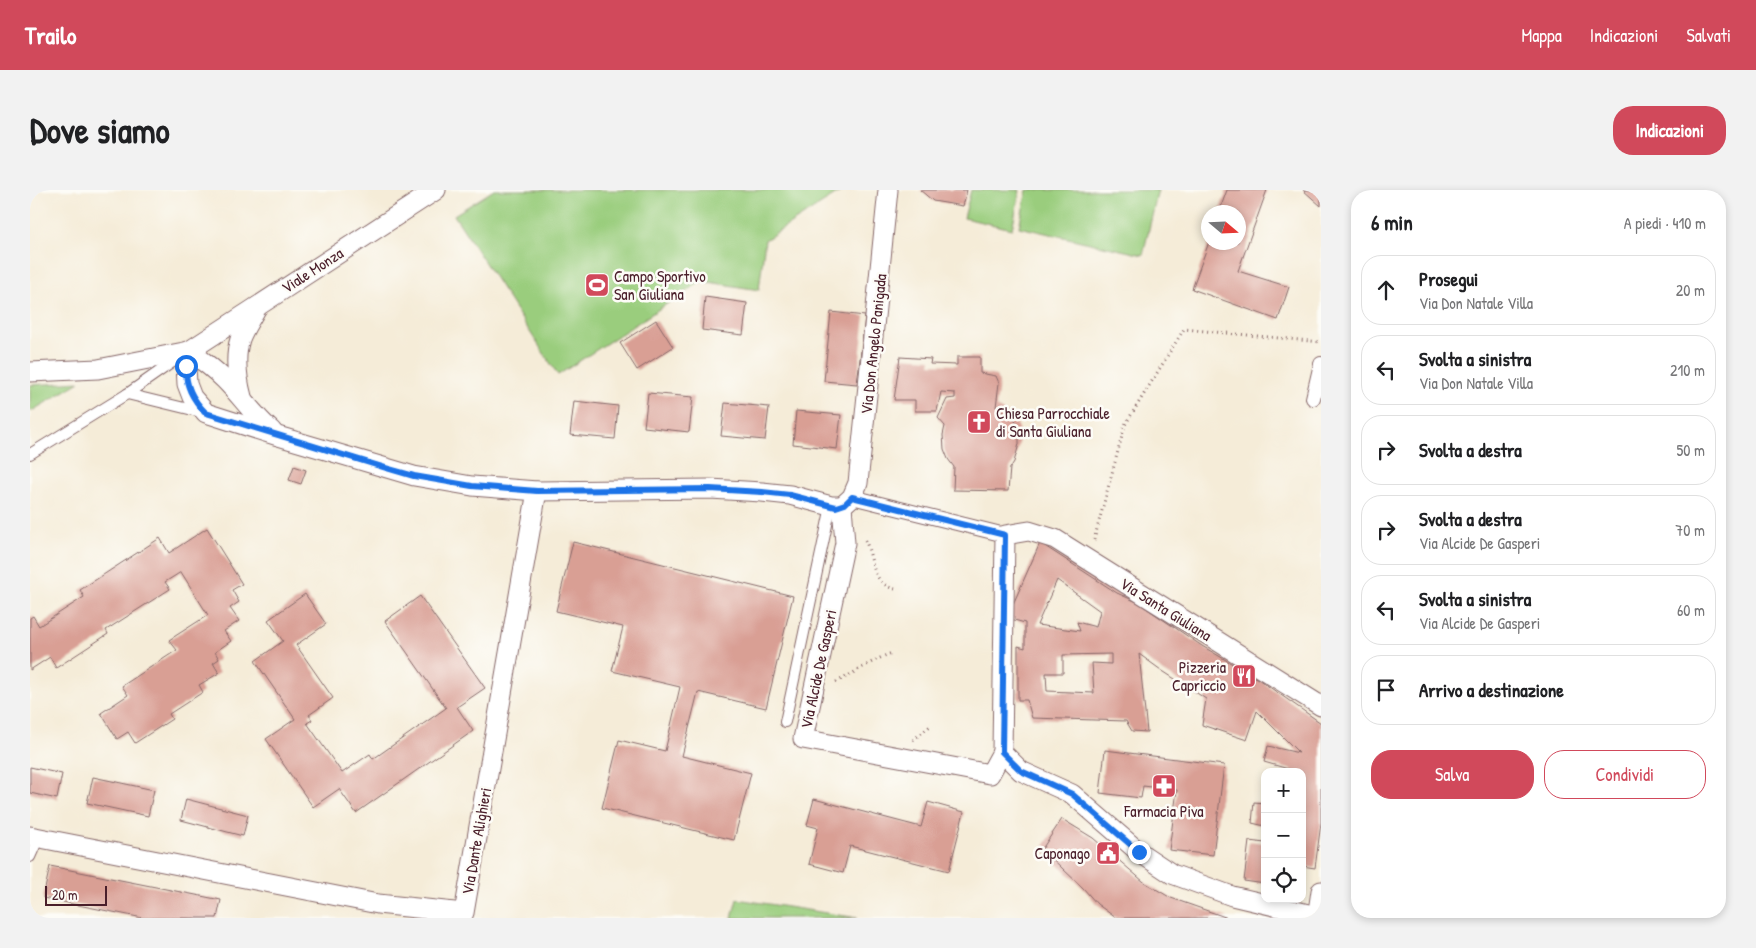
<!DOCTYPE html>
<html lang="it">
<meta charset="utf-8">
<style>
body{margin:0;font-family:"Patrick Hand",sans-serif;background:#f2f2f2;color:#202124}
.controls{position:absolute;right:15px;bottom:15px;display:grid;overflow:hidden;border-radius:10px;box-shadow:0 2px 8px #0003}
.controls button{width:45px;height:45px;display:grid;place-items:center;padding:0;border:0;border-bottom:1px solid #e0e0e0;background:#fff;color:#202124;font:25px sans-serif}
.compass{position:absolute;left:1171px;top:15px;width:45px;height:45px;border-radius:50%;background:#fff;box-shadow:0 2px 8px #0003;rotate:109deg}
.scale{position:absolute;left:15px;bottom:12px;width:62px;box-sizing:border-box;padding-left:5px;border:2px solid #4a1f2b;border-top:0;font-size:14px;line-height:18px;white-space:nowrap;color:#4a1f2b;-webkit-text-stroke:4px #fdfcf7;paint-order:stroke}
.stop{position:absolute;width:15px;height:15px;margin:-11px;border:4px solid #1a73e8;border-radius:50%;background:#fff}
.stop.end{background:#1a73e8;border-color:#fff;box-shadow:0 1px 5px #0008}
.list{margin:0;padding:0;list-style:none}
h2{display:flex;justify-content:space-between;align-items:center;height:65px;margin:0;padding:0 20px;font-size:21px}
h2 small{font-size:16px;font-weight:400;color:#757577}
.list li{display:grid;grid-template-columns:32px 1fr auto;gap:15px;align-items:center;box-sizing:border-box;height:70px;margin:0 10px 10px;padding:0 10px;border:1px solid #e0e0e0;border-radius:20px}
.list b{display:block;font-size:19px;white-space:nowrap}
.list p{margin:0;font-size:16px;white-space:nowrap;color:#757577}
.list em{font-size:16px;font-style:normal;color:#757577}
.actions{display:flex;gap:10px;padding:15px 20px}
.actions a{flex:1;padding:11px 0;border:1px solid #d1495b;border-radius:20px;text-align:center;font-size:18px;color:#d1495b}
.actions .main{background:#d1495b;color:#fff}
.icon{flex:none;width:28px;height:28px;fill:none;stroke:currentColor;stroke-width:2;stroke-linecap:round;stroke-linejoin:round}
.map{position:relative;flex:none;width:1291px;height:728px;overflow:hidden;border-radius:20px}
header{display:flex;align-items:center;gap:30px;box-sizing:border-box;height:70px;padding:0 25px;background:#d1495b;color:#fff}
header strong{font-size:24px}
nav{display:flex;gap:28px;margin-inline-start:auto;font-size:18px}
.intro{display:flex;align-items:center;justify-content:space-between;box-sizing:border-box;height:120px;padding:0 30px}
h1{margin:0;font-size:35px}
.button{padding:12px 22px;border-radius:20px;background:#d1495b;color:#fff;font-size:18px;font-weight:700}
main{display:flex;gap:30px;padding:0 30px}
aside{flex:1;background:#fff;border-radius:20px;box-shadow:0 2px 8px #0003}
.map>svg:first-child{display:block}
</style>
<header>
<strong>Trailo</strong>
<nav><a>Mappa</a><a>Indicazioni</a><a>Salvati</a></nav>
</header>
<div class="intro"><h1>Dove siamo</h1><a class="button">Indicazioni</a></div>
<main>
<div class="map">
<svg width="1291" height="728" viewBox="0 0 1291 728">
<rect width="100%" height="100%" fill="#fdfcf7"/>
<filter id="ink" filterUnits="userSpaceOnUse"><feTurbulence type="fractalNoise" baseFrequency=".02" numOctaves="2"/><feDisplacementMap in="SourceGraphic" scale="10" xChannelSelector="R" yChannelSelector="G"/><feConvolveMatrix kernelMatrix="1 2 1 2 8 2 1 2 1" color-interpolation-filters="sRGB"/></filter>
<filter id="wash" filterUnits="userSpaceOnUse"><feTurbulence type="fractalNoise" baseFrequency=".0096" numOctaves="4" result="noise"/><feDisplacementMap in="SourceGraphic" scale="20" xChannelSelector="R" yChannelSelector="G"/><feGaussianBlur stdDeviation="1.12" result="paint"/><feColorMatrix in="noise" values="0 0 0 0 0 0 0 0 0 0 0 0 0 0 0 0 0 1.4 0 .05"/><feComposite in="paint" operator="in"/></filter>
<g filter="url(#wash)">
<rect width="100%" height="100%" fill="#f5ecd8"/>
<!-- green -->
<g fill="#9acd7d" stroke="#727654">
<polygon points="464,0 813,0 735,50 729,100 672,91 528,185 424,25"/>
<polygon points="941,0 990,0 982,39 934,28"/>
<polygon points="997,0 1128,0 1113,65 989,37"/>
<polygon points="50,192 0,222 0,195"/>
<polygon points="707,709 828,728 702,728"/>
</g>
<g id="blocks">
<!-- building -->
<g fill="#d99f94" fill-rule="evenodd">
<polygon points="890,0 937,0 933,16 903,11"/>
<polygon points="1197,0 1237,0 1208,81 1259,97 1248,130 1162,99 1179,52 1208,52 1208,22 1189,22"/>
<polygon points="1273,0 1291,0 1291,16"/>
<polygon points="675,107 717,113 713,145 672,140"/>
<polygon points="801,122 835,126 827,194 794,191"/>
<polygon points="626,130 643,157 607,180 590,153"/>
<polygon points="870,167 901,169 900,174 927,175 927,167 950,167 950,183 966,186 969,193 966,217 983,227 989,238 989,254 984,272 980,278 978,301 923,300 924,277 918,269 914,259 913,245 915,236 908,228 917,209 925,208 925,203 911,202 907,221 885,221 885,210 864,210"/>
<polygon points="618,203 663,207 659,242 614,237"/>
<polygon points="544,211 588,216 585,249 540,245"/>
<polygon points="695,213 739,217 735,250 691,246"/>
<polygon points="766,221 811,225 807,259 763,254"/>
<polygon points="264,276 276,280 271,294 259,290"/>
<polygon points="177,338 212,394 202,400 209,412 200,418 209,431 194,441 201,451 185,462 189,469 183,473 189,483 169,495 173,502 139,524 142,529 105,553 98,542 87,549 71,523 98,505 92,496 147,460 139,450 178,425 151,382 135,392 140,399 76,440 78,444 26,478 20,467 0,480 0,428 3,426 9,436 54,407 50,400 130,348 139,363"/>
<polygon points="543,352 763,406 736,518 668,502 652,566 721,583 704,650 572,618 589,550 635,561 650,497 582,481 593,437 526,421"/>
<path d="M1010,353L1087,403L1107,412L1172,456L1228,489L1291,533V633L1285,678L1272,676V582H1262V580L1234,572L1238,556L1269,563L1227,521L1217,550L1172,535L1176,509L1131,480L1109,464L1117,542L1102,541L1096,531L1002,528L997,510H988V456L995,458V433L977,428ZM1027,390L1070,421L1066,437L1047,432L1050,441L1007,435ZM1081,464V474L1062,473L1064,503L1017,501L1016,483H1033V465Z"/>
<polygon points="275,404 296,434 266,455 303,508 279,525 282,530 277,533 312,583 340,564 343,569 416,518 355,431 390,406 455,498 427,517 443,541 326,623 309,599 283,617 236,549 265,529 225,471 253,451 238,430"/>
<polygon points="1075,560 1194,575 1183,665 1139,660 1147,600 1113,596 1111,608 1070,603"/>
<polygon points="0,577 32,584 27,609 0,603"/>
<polygon points="63,587 124,600 118,626 57,613"/>
<polygon points="156,609 218,625 213,646 151,630"/>
<polygon points="784,609 891,637 898,612 934,622 919,681 820,656 813,683 779,674 788,638 777,635"/>
<polygon points="1224,612 1235,613 1235,636 1222,633"/>
<polygon points="1032,629 1063,648 1114,692 1141,708 1198,728 1086,728 1067,714 1053,698 1012,659"/>
<polygon points="1219,651 1235,653 1235,694 1214,691"/>
<polygon points="20,676 191,710 187,728 113,728 13,708"/>
</g>
</g>
</g>
<g filter="url(#ink)">
<use href="#blocks" fill-opacity="0" stroke="#866768" stroke-width="1"/>
<g fill="none" stroke-linecap="round" stroke-linejoin="round">
<defs>
<g id="service">
<polyline points="97,204 171,222"/>
<polyline points="0,264 97,204 150,167"/>
<polyline points="755,532 801,316"/>
<polyline points="0,667 9,647"/>
</g>
<g id="pedestrian">
<polyline points="1283,208 1291,174"/>
<polyline points="822,307 975,345"/>
</g>
<g id="minor">
<polyline points="159,161 156,176 157,194 162,207 176,223 248,246 384,286 442,296 507,301 680,299 732,302 760,305 801,316 812,316 822,307 828,293 858,0"/>
<path d="M159,161C172,170 184,179 195,190C212,207 224,226 242,241"/>
<polyline points="0,182 68,179 159,161 406,0"/>
<path d="M212,207C207,188 204,168 210,149C214,138 222,127 227,117"/>
<polyline points="812,316 815,353 773,549 960,584 972,562"/>
<polyline points="1291,516 1025,349 999,341 975,345 972,562 991,581 1042,604 1109,662 1142,684 1202,706 1291,727"/>
<polyline points="0,646 348,714 434,723 507,301"/>
<polyline points="1287,728 1291,701"/>
</g>
</defs>
<!-- service casing -->
<use href="#service" stroke="#866768" stroke-width="12"/>
<!-- pedestrian casing -->
<use href="#pedestrian" stroke="#866768" stroke-width="16"/>
<!-- minor casing -->
<use href="#minor" stroke="#866768" stroke-width="21"/>
<!-- path -->
<g stroke="#866768" stroke-width="3" stroke-dasharray="1 4" stroke-linecap="butt">
<path d="M835,350C844,368 840,393 865,399"/>
<polyline points="1064,350 1095,235 1154,139 1291,152"/>
<path d="M806,492C825,483 842,470 862,463"/>
<polyline points="883,550 900,536"/>
</g>
<!-- service -->
<use href="#service" stroke="#fff" stroke-width="10"/>
<!-- pedestrian -->
<use href="#pedestrian" stroke="#fff" stroke-width="14"/>
<!-- minor -->
<use href="#minor" stroke="#fff" stroke-width="19"/>
</g>
</g>
<g fill="none" stroke-linecap="round" stroke-linejoin="round" filter="url(#ink)">
<!-- route -->
<path stroke="#1a73e8" stroke-width="6" d="M156,176C155,195 162,209 176,223L356,278L384,286L442,296L507,301L680,299L732,302L760,305L806,317L815,314L822,307L975,345L972,562L991,581L1042,604L1109,662"/>
</g>
<!-- icons -->
<defs>
<symbol id="stadium-square" viewBox="-11 -11 22 22"><rect x="-9" y="-9" width="18" height="18" rx="4" fill="#d1495b" stroke="#fdfcf7"/><path d="M0-5a6.5 5 0 1 0 0 10a6.5 5 0 1 0 0-10ZM-3.5-1.8h7v3.6h-7Z" fill="#fff"/></symbol>
<symbol id="church-square" viewBox="-11 -11 22 22"><rect x="-9" y="-9" width="18" height="18" rx="4" fill="#d1495b" stroke="#fdfcf7"/><path d="M-1.2-6h2.4v3.5h3.3v2.4h-3.3V6h-2.4V-.1h-3.3v-2.4h3.3Z" fill="#fff"/></symbol>
<symbol id="restaurant-square" viewBox="-11 -11 22 22"><rect x="-9" y="-9" width="18" height="18" rx="4" fill="#d1495b" stroke="#fdfcf7"/><path d="M-5-6h1v4h1v-4h1v4h1v-4h1v5L-1.5 .5V6h-2V.5L-5-1ZM5-6V6H3V1.5H1.5Q1.5-4 5-6Z" fill="#fff"/></symbol>
<symbol id="pharmacy-square" viewBox="-11 -11 22 22"><rect x="-9" y="-9" width="18" height="18" rx="4" fill="#d1495b" stroke="#fdfcf7"/><path d="M-2-6h4v4h4v4h-4v4h-4v-4h-4v-4h4Z" fill="#fff"/></symbol>
<symbol id="civic-square" viewBox="-11 -11 22 22"><rect x="-9" y="-9" width="18" height="18" rx="4" fill="#d1495b" stroke="#fdfcf7"/><path d="M-.6-6.5H3V-4.5H.6V-3L4-1V1h2V6H-6V1h2V-1L-.6-3ZM-1.2 2.5V6h2.4V2.5Z" fill="#fff"/></symbol>
</defs>
<g fill-rule="evenodd">
<use href="#stadium-square" x="553" y="81" width="28" height="28"/>
<use href="#church-square" x="935" y="218" width="28" height="28"/>
<use href="#restaurant-square" x="1200" y="472" width="28" height="28"/>
<use href="#pharmacy-square" x="1120" y="582" width="28" height="28"/>
<use href="#civic-square" x="1064" y="649" width="28" height="28"/>
</g>
<g text-anchor="middle" dominant-baseline="central" stroke-width="5" stroke-linejoin="round" paint-order="stroke">
<!-- street labels -->
<g font-size="16" fill="#4a1f2b" stroke="#fdfcf7">
<text transform="translate(282 80) rotate(-33)">Viale Monza</text>
<text transform="translate(843 154) rotate(-84)">Via Don Angelo Panigada</text>
<text transform="translate(1136 419) rotate(32)">Via Santa Giuliana</text>
<text transform="translate(788 479) rotate(-78)">Via Alcide De Gasperi</text>
<text transform="translate(446 651) rotate(-80)">Via Dante Alighieri</text>
</g>
<!-- poi labels -->
<g font-size="16" fill="#4a1f2b" stroke="#fdfcf7" text-anchor="start">
<text x="584" y="86">Campo Sportivo<tspan x="584" dy="18">San Giuliana</tspan></text>
<text x="966" y="223">Chiesa Parrocchiale<tspan x="966" dy="18">di Santa Giuliana</tspan></text>
<text x="1196" y="477" text-anchor="end">Pizzeria<tspan x="1196" dy="18">Capriccio</tspan></text>
<text x="1134" y="621" text-anchor="middle">Farmacia Piva</text>
<text x="1060" y="663" text-anchor="end">Caponago</text>
</g>
</g>
</svg>
<div class="controls">
<button>+</button>
<button>−</button>
<button><svg class="icon" aria-label="locate" viewBox="0 0 24 24"><circle cx="12" cy="12" r="6"/><path d="M12 2v4M12 18v4M2 12h4M18 12h4"/></svg></button>
</div>
<svg class="compass" viewBox="-18 -18 36 36"><path d="M0-13l5 13h-10z" fill="#e53935"/><path d="M0 13l5-13h-10z" fill="#757577"/></svg>
<div class="scale">20 m</div>
<div class="stop" style="left:156px;top:176px"></div>
<div class="stop end" style="left:1109px;top:662px"></div>
</div>
<aside>
<h2>6 min<small>A piedi · 410 m</small></h2>
<ul class="list">
<li><svg class="icon" aria-label="ahead" viewBox="0 0 24 24"><path d="M12 20V5M6 11l6-6 6 6"/></svg><div><b>Prosegui</b><p>Via Don Natale Villa</p></div><em>20 m</em></li>
<li><svg class="icon" aria-label="left" viewBox="0 0 24 24"><path d="M17 20v-9H6M10 6l-5 5 5 5"/></svg><div><b>Svolta a sinistra</b><p>Via Don Natale Villa</p></div><em>210 m</em></li>
<li><svg class="icon" aria-label="right" viewBox="0 0 24 24"><path d="M7 20v-9h11M14 6l5 5-5 5"/></svg><div><b>Svolta a destra</b></div><em>50 m</em></li>
<li><svg class="icon" aria-label="right" viewBox="0 0 24 24"><path d="M7 20v-9h11M14 6l5 5-5 5"/></svg><div><b>Svolta a destra</b><p>Via Alcide De Gasperi</p></div><em>70 m</em></li>
<li><svg class="icon" aria-label="left" viewBox="0 0 24 24"><path d="M17 20v-9H6M10 6l-5 5 5 5"/></svg><div><b>Svolta a sinistra</b><p>Via Alcide De Gasperi</p></div><em>60 m</em></li>
<li><svg class="icon" aria-label="arrive" viewBox="0 0 24 24"><path d="M6 21V4h12l-3 4 3 4H6"/></svg><div><b>Arrivo a destinazione</b></div></li>
</ul>
<div class="actions"><a class="main">Salva</a><a>Condividi</a></div>
</aside>
</main>
